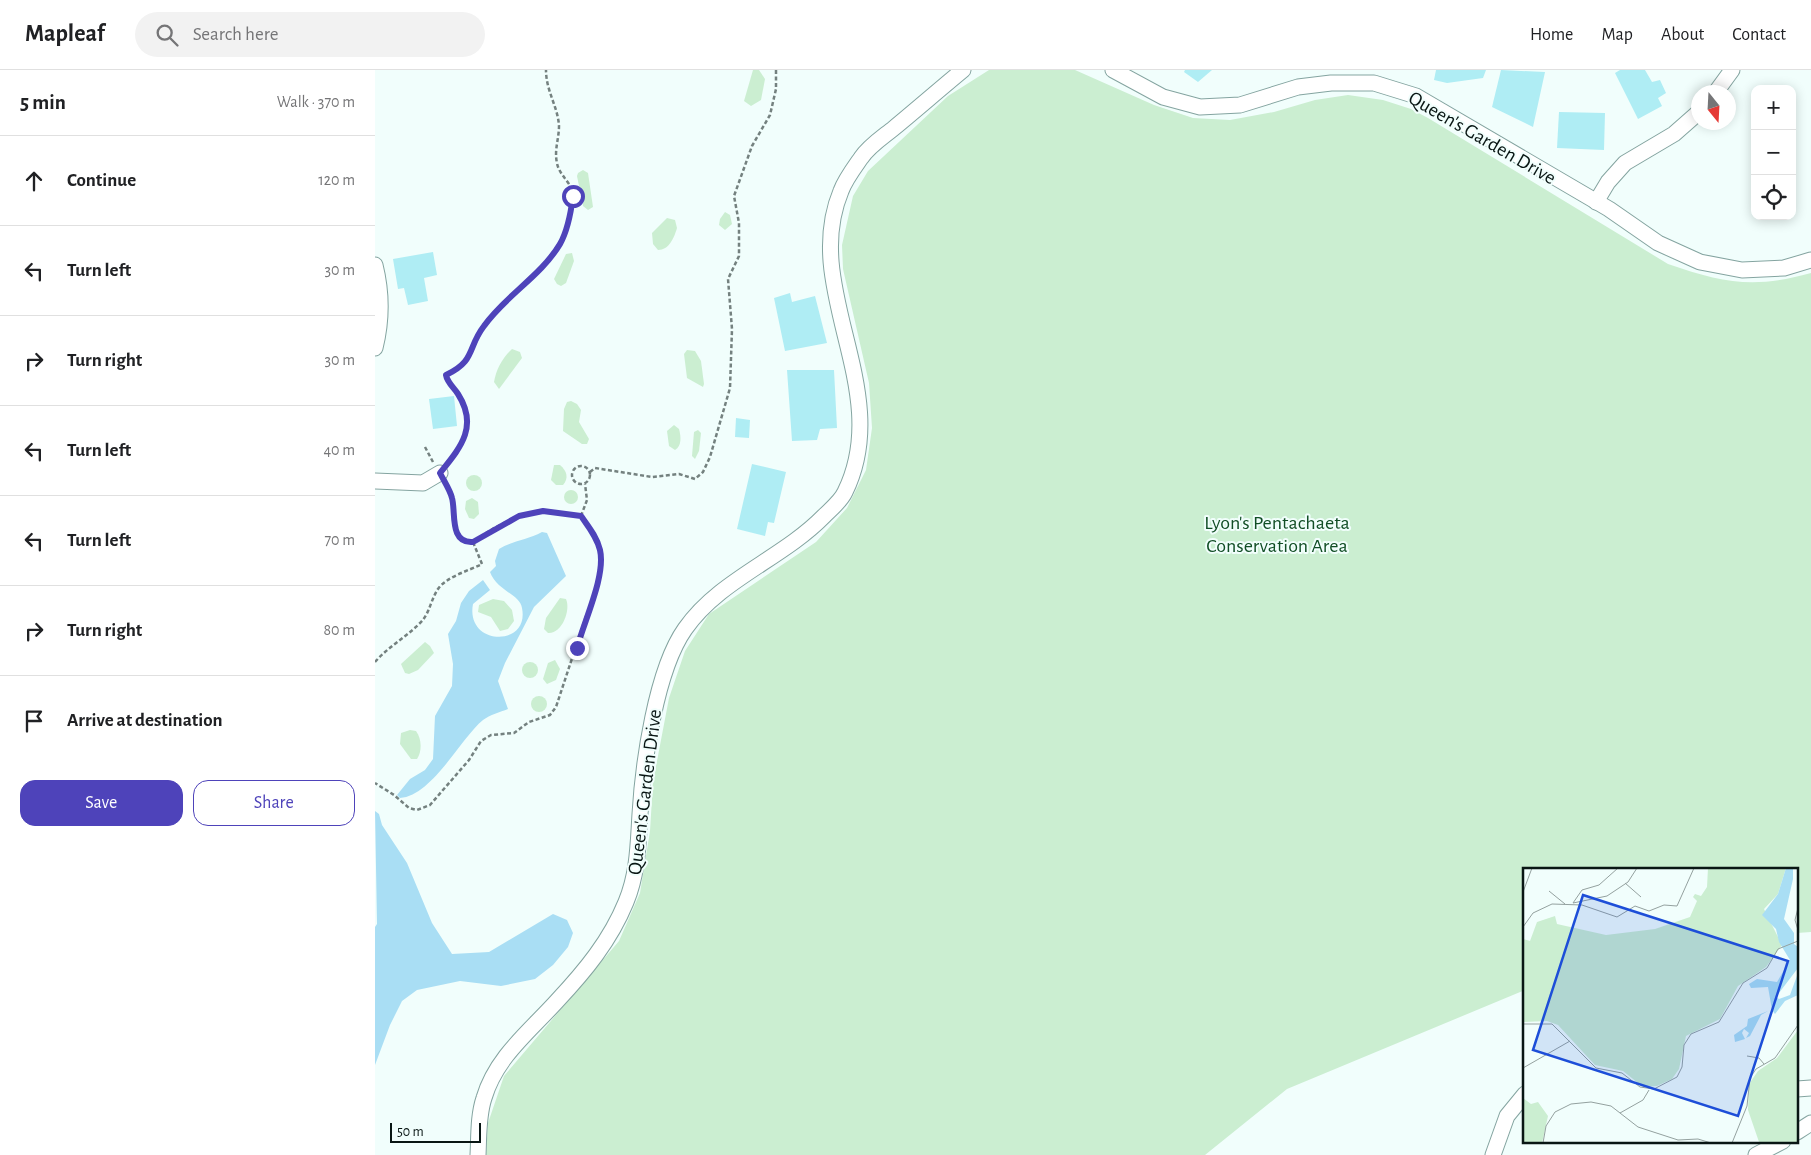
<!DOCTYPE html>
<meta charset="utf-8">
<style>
body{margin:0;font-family:"Alegreya Sans",sans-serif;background:#f2f2f2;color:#202124}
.controls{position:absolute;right:15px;top:15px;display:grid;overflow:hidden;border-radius:10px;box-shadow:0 2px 12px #0003}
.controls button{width:45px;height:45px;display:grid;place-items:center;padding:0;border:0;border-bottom:1px solid #e0e0e0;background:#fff;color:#202124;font:25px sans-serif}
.compass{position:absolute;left:1316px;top:15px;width:45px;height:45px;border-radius:50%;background:#fff;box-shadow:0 2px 12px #0003;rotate:162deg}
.scale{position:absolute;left:15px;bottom:12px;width:91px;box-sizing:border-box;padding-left:5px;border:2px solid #091614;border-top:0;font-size:14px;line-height:18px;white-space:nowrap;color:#091614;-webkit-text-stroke:4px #f1fefc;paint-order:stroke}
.stop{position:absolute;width:15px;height:15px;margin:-11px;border:4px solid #4e43ba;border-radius:50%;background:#fff}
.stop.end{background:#4e43ba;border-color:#fff;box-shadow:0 1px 5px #0008}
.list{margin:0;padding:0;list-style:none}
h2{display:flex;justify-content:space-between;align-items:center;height:65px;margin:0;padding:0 20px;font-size:21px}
h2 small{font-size:16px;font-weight:400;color:#757577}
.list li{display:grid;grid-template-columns:32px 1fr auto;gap:15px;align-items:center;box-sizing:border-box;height:90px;padding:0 20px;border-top:1px solid #e0e0e0}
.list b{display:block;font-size:19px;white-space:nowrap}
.list em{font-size:16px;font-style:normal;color:#757577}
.actions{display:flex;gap:10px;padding:15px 20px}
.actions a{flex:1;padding:11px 0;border:1px solid #4e43ba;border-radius:15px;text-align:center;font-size:18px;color:#4e43ba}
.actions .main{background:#4e43ba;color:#fff}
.icon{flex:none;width:28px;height:28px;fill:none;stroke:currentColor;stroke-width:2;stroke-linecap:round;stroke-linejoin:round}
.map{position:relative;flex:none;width:1436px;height:1085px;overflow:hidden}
header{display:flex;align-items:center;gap:30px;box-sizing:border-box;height:70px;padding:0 25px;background:#fff;border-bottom:1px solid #e0e0e0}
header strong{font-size:24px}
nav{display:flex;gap:28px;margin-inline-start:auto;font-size:18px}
.search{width:350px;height:45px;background:#f2f2f2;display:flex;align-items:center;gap:12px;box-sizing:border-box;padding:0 18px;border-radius:28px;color:#757577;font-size:19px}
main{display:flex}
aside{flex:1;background:#fff}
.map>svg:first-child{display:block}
</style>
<header>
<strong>Mapleaf</strong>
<div class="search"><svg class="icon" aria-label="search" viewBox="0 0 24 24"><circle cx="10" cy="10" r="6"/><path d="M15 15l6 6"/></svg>Search here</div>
<nav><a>Home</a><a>Map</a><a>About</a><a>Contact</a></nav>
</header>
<main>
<aside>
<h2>5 min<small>Walk · 370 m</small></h2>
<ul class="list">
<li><svg class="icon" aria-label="ahead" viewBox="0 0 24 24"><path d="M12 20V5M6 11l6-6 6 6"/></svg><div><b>Continue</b></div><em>120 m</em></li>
<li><svg class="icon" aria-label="left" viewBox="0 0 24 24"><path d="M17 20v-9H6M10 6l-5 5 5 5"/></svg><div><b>Turn left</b></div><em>30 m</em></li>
<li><svg class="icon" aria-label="right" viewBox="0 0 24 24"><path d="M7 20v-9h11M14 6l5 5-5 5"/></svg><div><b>Turn right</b></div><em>30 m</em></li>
<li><svg class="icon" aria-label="left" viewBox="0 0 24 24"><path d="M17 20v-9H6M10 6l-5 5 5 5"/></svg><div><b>Turn left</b></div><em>40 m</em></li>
<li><svg class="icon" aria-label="left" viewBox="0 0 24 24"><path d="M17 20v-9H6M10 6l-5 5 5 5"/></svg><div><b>Turn left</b></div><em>70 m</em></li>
<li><svg class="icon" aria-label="right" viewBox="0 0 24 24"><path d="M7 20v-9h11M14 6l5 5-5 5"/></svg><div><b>Turn right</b></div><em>80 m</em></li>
<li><svg class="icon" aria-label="arrive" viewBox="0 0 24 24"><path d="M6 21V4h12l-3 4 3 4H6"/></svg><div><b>Arrive at destination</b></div></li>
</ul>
<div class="actions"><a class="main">Save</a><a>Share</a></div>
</aside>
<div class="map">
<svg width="1436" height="1085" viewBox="0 0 1436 1085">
<rect width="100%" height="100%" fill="#f1fefc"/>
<!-- green -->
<g fill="#cbeed1">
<polygon points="378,0 384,0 390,9 386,30 376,36 369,31"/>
<path d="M614,0H700L779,35L818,48L855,50L899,42L940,30L973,25L1008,30L1036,39L1053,48L1293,194C1348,213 1379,219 1436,203V862L1422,863V799H1150V920L912,1019L830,1085H111L113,1053L129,1006L244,871L265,823L275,761L278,712L294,628L310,581L334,544L441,472L472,438L491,400L497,358L494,313L468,199L467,175L478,126L493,101L573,26Z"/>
<polygon points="208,100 213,103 218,137 213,140 208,136 202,106 203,103"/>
<polygon points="350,142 355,145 357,154 350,160 344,155 345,149"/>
<path d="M292,148L300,150L302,158C299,168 294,180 283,180L278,174L277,163Z"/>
<polygon points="197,183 199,191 191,213 186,216 182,214 179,209 191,184"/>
<path d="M137,279L145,282L147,288L124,319L119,312C121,299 128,287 137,279Z"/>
<polygon points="312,280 320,281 326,291 329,314 328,317 312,308 309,284"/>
<polygon points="196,331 202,334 206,340 204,352 214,369 212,374 207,374 188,361 189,339 192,332"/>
<path d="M299,355L304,359C306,366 307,376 300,380L294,376L292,361Z"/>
<polygon points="323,360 326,363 324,381 320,389 317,386 319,362"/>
<path d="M179,395H185C192,401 194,408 188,415H181L176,410Z"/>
<circle cx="99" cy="413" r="8"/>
<circle cx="196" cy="427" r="7"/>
<polygon points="97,428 103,432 104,444 99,449 94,448 90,439 91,431"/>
<path d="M185,528L191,529C196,540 187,564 173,563L169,559L171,548Z"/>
<polygon points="118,529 129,531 137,540 139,551 133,559 125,561 116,547 103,542 104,535"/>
<polygon points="50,572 55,576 59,583 43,600 34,604 30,603 26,594"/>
<polygon points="180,590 185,599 181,610 172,614 168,609 173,593"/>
<circle cx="155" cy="600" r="8"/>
<circle cx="164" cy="634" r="8"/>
<path d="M35,660L41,661C47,669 47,682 42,689H36L25,674L26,663Z"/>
</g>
<!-- water -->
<g fill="#a9def4">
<path d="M167,462L172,463L191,506L159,537L130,593L123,611L133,639C125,642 115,645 108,650C85,669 57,726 25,728L22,725L35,709L50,700L58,689L60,646L77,616L78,594L73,564L81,551L86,533L94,521L108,510L115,520L98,534C90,576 155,578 147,538C145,524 122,521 115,502L121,496L120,491L124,479C137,471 152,470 167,462Z"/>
<polygon points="0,741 4,744 7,755 32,793 57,853 77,884 114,882 178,844 192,850 198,863 193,877 178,895 160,909 126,916 85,911 42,920 27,931 15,955 0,995 0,857 2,854"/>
</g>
<!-- building -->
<g fill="#afedf4">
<polygon points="810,0 837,0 823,12 809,2"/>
<polygon points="1061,0 1111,0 1108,8 1072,13 1059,10"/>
<polygon points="1126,0 1170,2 1158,57 1117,37"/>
<polygon points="1245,0 1270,0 1277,12 1285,10 1291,23 1283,28 1287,36 1263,49 1240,3"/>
<polygon points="1184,42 1230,43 1229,80 1182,78"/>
<polygon points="58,182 62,205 49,208 53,231 33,235 29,218 23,219 18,189"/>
<polygon points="415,223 417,232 440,226 452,273 410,281 399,228"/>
<polygon points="412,300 459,300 462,358 445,359 442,370 417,371"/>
<polygon points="79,326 82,356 58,359 54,329"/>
<polygon points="361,348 375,350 374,368 360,367"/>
<polygon points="377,394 411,402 399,453 393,452 390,466 362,459"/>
</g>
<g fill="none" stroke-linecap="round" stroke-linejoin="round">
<defs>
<g id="minor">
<polyline points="738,0 788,27 825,37 865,35 923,17 956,13 999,13 1041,26 1234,139 1283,173 1325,192 1367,200 1409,198 1436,190"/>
<polyline points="1341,22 1357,0"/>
<polyline points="1221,132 1233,112 1250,93 1299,64 1324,42"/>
<path d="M0,195C7,223 7,250 0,278"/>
<polyline points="0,411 48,413 65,403"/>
<polyline points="1422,1019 1436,1018"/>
<polyline points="1422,1062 1436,1053"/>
<path d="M103,1085C104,1066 103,1046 109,1028C121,987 155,961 182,931C210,901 235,871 251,832C263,803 263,775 265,744C268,693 281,600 310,559C345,509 407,489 449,446C456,439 466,431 470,422C520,320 425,219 466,121C470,110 479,98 486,88C494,76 508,67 519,58C542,39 565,19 588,0"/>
<polyline points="1118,1085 1132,1046 1150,1024"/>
<polyline points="1381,1085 1408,1071"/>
</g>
</defs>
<!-- minor casing -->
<use href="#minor" stroke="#84a4a0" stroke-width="17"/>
<!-- path -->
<g stroke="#74817f" stroke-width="2.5" stroke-dasharray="4 2.5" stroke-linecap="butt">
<polyline points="50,377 58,392"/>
<path d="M72,394C90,372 100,353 84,325C80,318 72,312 71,305C102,290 96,269 119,244C151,210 197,179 198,127C199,114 184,106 182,93C179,80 184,69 184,56C183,37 171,21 171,0"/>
<circle cx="206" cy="405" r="9"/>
<polyline points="215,402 220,398 277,407 304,404 320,409 328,402 335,387 355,318 357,259 353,209 364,186 364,153 359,126 377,76 395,45 401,19 401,0"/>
<path d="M71,414C73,419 77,424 78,429C80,444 75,475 98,472"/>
<polyline points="206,446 212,430 210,414"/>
<path d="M0,592C13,577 30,568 44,554C55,544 55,531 63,519C71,507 93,501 107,494L98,472C117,458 146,441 170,442C182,442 194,444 206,446L221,467L225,481V494L220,526L211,546L181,637L175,645L154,652L139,663L116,665L106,671L94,690L55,735L42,740L34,738L19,725L0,713"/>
</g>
<!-- minor -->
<use href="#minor" stroke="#fff" stroke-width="15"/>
</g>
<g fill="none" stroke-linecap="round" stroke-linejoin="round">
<!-- route -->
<path stroke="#4e43ba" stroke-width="6" d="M198,126C196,142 193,160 185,174C166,206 130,226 109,256C92,278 101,291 71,305C72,312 79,318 83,324C104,357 85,378 65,403C69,411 75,420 77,428C81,442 74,474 98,472L144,446L168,441L206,446C213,456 222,467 225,480C231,506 209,551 202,578"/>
</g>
<g text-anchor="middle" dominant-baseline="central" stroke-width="4" stroke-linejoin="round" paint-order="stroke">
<!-- street labels -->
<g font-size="20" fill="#091614" stroke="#f1fefc">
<text transform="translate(1107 68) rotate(30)">Queen's Garden Drive</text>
<text transform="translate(270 722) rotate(-83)">Queen's Garden Drive</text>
</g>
<!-- park labels -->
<g font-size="20" fill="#114e25" stroke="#f1fefc">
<text x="902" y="453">Lyon's Pentachaeta<tspan x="902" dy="23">Conservation Area</tspan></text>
</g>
</g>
<!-- overview -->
<g transform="translate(1148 798)">
<rect width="275" height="275" fill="#f1fefc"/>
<path d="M185,0H263L255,26L241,41L259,77L243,99L215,118L197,151L163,168L156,201L149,211L134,218L120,219L100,203L72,197L35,157L24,153L0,154V71L7,73L14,54L32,48L34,56L83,67L132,61L167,49L174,33L170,29L172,26L178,28L184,19ZM275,162V275L236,274L225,242L226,216L235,203L254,190ZM0,230L8,236L15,234L25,248L19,275H0Z" fill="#cbeed1"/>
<path d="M263,0H270V11L261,51L271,65V76L275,79V100L253,129L256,131L267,127L275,105V127L262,133L252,146L249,142L245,119L228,120L226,116L234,111L254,114L267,92L256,74L253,61L239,47L255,26ZM245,143L238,147L227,168L223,170L226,165L221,161L219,165L222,171L212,174L211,167L224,158L225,151Z" fill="#a9def4"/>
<path fill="none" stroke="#94a19f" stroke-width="1" d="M102,15L118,29M26,23L42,36M0,24L9,0M50,35L84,28L105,14L114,0M50,35L59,22L76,17L95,0M275,40L272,52L275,62M0,59L10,45L29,36L59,37L94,49L112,38L126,43L141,37L154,38L171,0M0,156H29L73,200L99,205L117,219L131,221L154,209L159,199L161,177L168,166L196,154L220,115L244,100L255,81L275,73M224,188L236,190L241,196M0,200L47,173M97,245L120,232L126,222M20,275L23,258L32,244L48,236L68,234L88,238L115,259L155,272L175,271L188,275M209,275L224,238L227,210L233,201L252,190L275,157"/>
<path fill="#1d4ed8" fill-opacity="0.15" stroke="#1d4ed8" stroke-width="2.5" d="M60,27L265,93L215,248L10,182Z"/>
<rect width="275" height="275" fill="none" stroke="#091614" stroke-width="2.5"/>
</g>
</svg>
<div class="controls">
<button>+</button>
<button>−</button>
<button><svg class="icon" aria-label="locate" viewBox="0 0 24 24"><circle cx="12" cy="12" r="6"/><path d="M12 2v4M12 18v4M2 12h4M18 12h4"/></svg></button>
</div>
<svg class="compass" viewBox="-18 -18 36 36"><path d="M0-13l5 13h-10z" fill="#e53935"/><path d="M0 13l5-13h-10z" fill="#757577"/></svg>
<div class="scale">50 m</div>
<div class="stop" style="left:198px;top:126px"></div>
<div class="stop end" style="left:202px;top:578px"></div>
</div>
</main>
